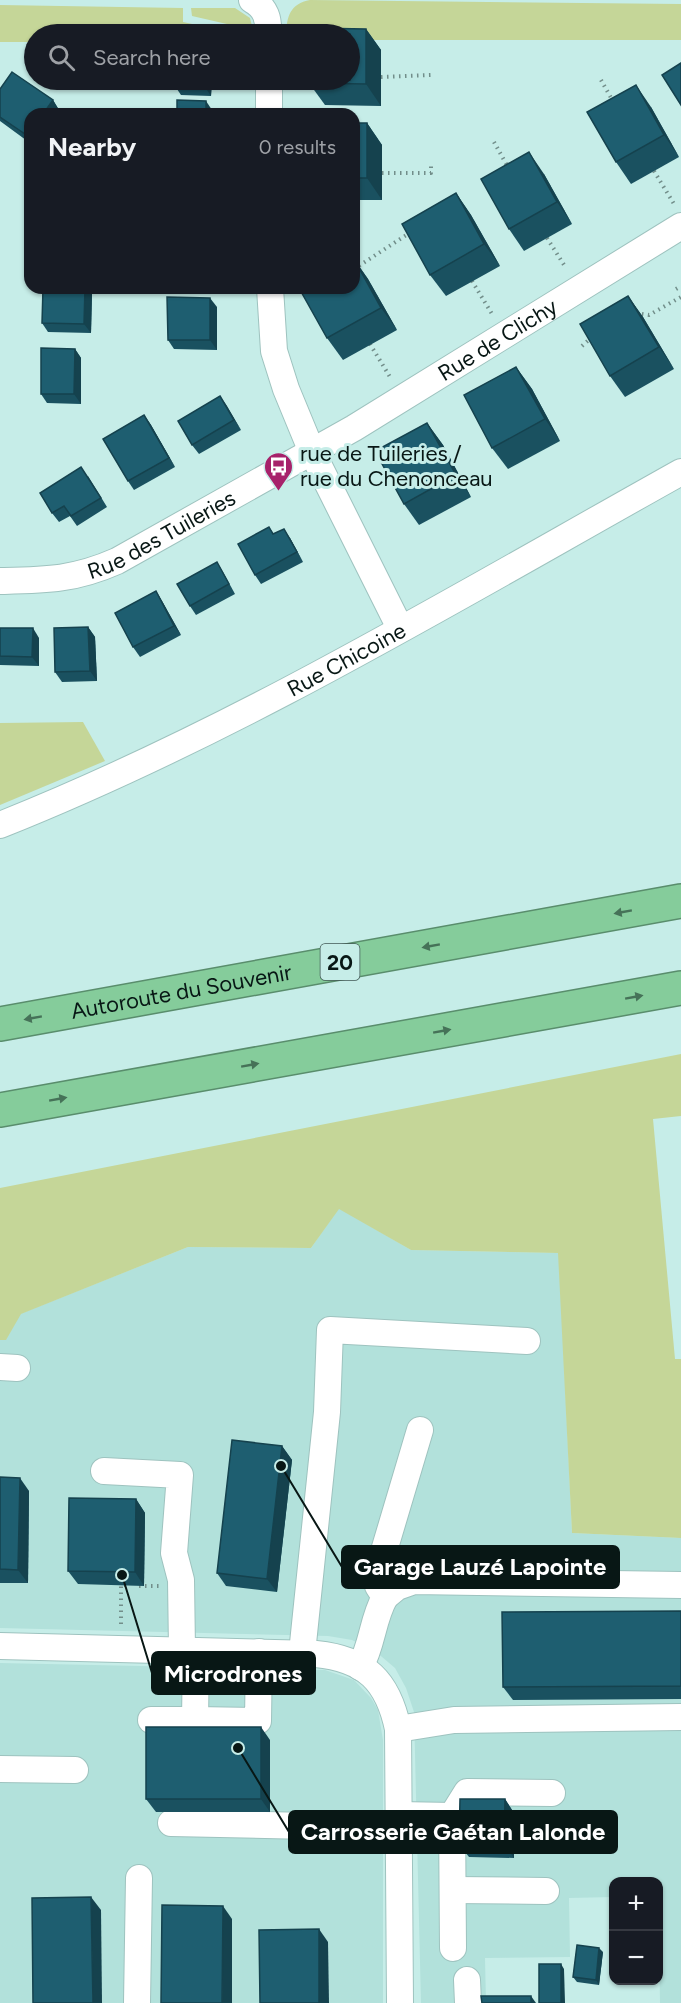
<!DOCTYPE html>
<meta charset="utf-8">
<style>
body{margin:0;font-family:Figtree,sans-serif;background:#242831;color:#f1f3f6}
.controls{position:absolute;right:18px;bottom:18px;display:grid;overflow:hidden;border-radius:12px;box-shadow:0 2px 4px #0004}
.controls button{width:54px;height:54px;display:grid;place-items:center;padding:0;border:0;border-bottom:2px solid #363941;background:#171b24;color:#f1f3f6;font:30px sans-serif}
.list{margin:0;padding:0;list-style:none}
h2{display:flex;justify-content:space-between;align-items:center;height:78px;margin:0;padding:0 24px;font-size:26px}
h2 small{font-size:20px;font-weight:400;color:#9ea1a6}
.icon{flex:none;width:33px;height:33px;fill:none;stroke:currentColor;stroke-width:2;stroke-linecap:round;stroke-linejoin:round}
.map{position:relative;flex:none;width:681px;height:2003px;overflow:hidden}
.search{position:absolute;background:#171b24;box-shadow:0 2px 4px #0004;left:24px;top:24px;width:336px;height:66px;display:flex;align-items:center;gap:15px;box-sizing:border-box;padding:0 21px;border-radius:33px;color:#9ea1a6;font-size:22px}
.panel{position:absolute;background:#171b24;box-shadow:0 2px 4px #0004;left:24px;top:108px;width:336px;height:186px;border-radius:18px}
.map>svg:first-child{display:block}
</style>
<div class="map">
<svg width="681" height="2003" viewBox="0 0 681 2003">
<rect width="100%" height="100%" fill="#c6ede8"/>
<!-- built -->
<g fill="#b2e1db">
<polygon points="339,1208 411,1250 559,1253 572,1533 681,1538 681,2003 660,2003 658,1882 614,1882 613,1897 569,1898 570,1957 485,1958 486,2003 421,2003 414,1712 406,1688 395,1668 375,1651 352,1640 328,1636 0,1628 0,1340 6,1339 20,1314 188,1247 311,1248"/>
<polygon points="0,1663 325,1670 354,1680 371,1698 378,1710 383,1740 383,2003 0,2003"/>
</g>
<!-- green -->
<g fill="#c5d698">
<path d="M310,0L681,4V40H350V34H286C287,16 290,4 310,0Z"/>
<polygon points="0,5 183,8 183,22 238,34 34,34 34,42 0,42"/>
<polygon points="191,8 235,8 250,18 253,30 192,16"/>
<polygon points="83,722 105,761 0,805 0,723"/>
<polygon points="681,1054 681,1116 653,1119 675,1359 681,1359 681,1538 572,1533 558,1253 411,1250 339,1209 311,1248 188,1247 21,1314 6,1340 0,1340 0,1188"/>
</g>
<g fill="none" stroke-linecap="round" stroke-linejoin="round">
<defs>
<g id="minor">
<path d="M252,0C266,8 269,19 268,34"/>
<polyline points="269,80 269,114"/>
<polyline points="270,288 274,351 286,389 312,452 400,628"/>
<path id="s1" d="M0,581C46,580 74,580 117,561L354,428L681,226"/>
<path id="s2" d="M0,825C236,731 459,596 681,472"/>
<polyline points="0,1367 17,1368"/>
<polyline points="104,1471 180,1475 174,1553 181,1580 182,1650"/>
<polyline points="385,1597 397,1587 414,1581 681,1585"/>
<path d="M0,1646L316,1654C366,1659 388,1681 398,1729L400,2003"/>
<polyline points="196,1651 195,1720 258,1721 259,1652"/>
<polyline points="302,1653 327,1412 330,1330 527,1341"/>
<path d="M360,1667C373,1644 372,1620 385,1597L378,1586V1571L420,1430"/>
<polyline points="151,1720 195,1720"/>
<polyline points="398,1729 454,1720 681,1717"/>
<polyline points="0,1769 75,1770"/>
<polyline points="399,1815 452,1816 453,1948"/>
<polyline points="171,1823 399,1828"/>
<polyline points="465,1823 452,1816 467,1792 552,1793"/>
<polyline points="453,1890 546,1891"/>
<polyline points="467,1980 468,2003"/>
<polyline points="137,2003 139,1878"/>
</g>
<g id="highway">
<path id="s3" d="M0,1024L681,901"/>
<polyline points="0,1110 681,988"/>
</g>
</defs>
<!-- minor casing -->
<use href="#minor" stroke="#9ec3bf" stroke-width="28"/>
<!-- highway casing -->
<use href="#highway" stroke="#598d6c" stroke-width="36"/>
<!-- path -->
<g stroke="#728e8a" stroke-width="4" stroke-dasharray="1.5 4.5" stroke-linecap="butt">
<polyline points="381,77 431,75"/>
<polyline points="294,80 314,80"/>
<polyline points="601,80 614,103"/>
<polyline points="494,142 509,169"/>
<polyline points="654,171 674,204"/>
<polyline points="382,173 431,173 431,166"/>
<polyline points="547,238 566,268"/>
<polyline points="354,269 411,232"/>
<polyline points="472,281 492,314"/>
<polyline points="676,289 681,286"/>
<polyline points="636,313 649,315 681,297"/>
<polyline points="370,344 390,377"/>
<polyline points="582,346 593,336"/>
<polyline points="139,1586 159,1586"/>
<polyline points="121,1624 121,1585 126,1585"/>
</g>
<!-- minor -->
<use href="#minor" stroke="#fff" stroke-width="26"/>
<!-- highway -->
<use href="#highway" stroke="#85cc9b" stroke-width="33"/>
</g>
<!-- wall -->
<g fill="#1a5160">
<polygon points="366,29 381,50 381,106 325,105 309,83"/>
<polygon points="175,80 212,80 211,96 181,95 175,86"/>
<polygon points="0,89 53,100 59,110 56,114 30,114 30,143 0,121"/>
<polygon points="651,107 679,157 631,184 616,162"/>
<polygon points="354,123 367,123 382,145 382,200 354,200"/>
<polygon points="544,174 572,224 524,251 509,229"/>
<polygon points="456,193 471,215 500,266 446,296 430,275"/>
<polygon points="354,259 368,279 397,330 343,360 327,338"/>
<polygon points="43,288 88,288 92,293 91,333 48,332 42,323"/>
<polygon points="628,296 643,317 674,369 625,397 610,376"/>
<polygon points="217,307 217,350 174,349 168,340"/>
<polygon points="75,349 81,358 81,404 47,403 41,394"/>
<polygon points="516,367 532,389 560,441 508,469 492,448"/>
<polygon points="220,396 241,430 199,454 192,445"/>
<polygon points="144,415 151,425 175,467 134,490 128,481"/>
<polygon points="427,423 443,445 471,497 419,525 404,504"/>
<polygon points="88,476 107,507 77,526 70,516 59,522 52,513"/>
<polygon points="269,527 274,534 290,538 303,562 261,584 255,575"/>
<polygon points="217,562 223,572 235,594 196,615 190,606"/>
<polygon points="156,591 162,601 181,635 140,657 133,647"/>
<polygon points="88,627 95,637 97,681 62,682 55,672"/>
<polygon points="0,628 39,638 39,666 0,665"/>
<polygon points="282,1446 292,1460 277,1592 226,1586 217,1573"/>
<polygon points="0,1477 29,1491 28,1583 0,1583"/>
<polygon points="136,1499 145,1513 144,1586 78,1584 68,1571"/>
<polygon points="681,1611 681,1699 513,1700 503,1687"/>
<polygon points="270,1740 270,1812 156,1812 146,1799"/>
<polygon points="505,1799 514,1813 514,1858 469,1857 459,1844"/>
<polygon points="603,1952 599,1985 577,1982 573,1977"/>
</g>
<!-- shaded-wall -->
<g fill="#15424e">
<polygon points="366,29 381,50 381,106 366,84"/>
<polygon points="205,80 212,80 211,96 205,87"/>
<polygon points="636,85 651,107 679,157 664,135"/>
<polygon points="53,100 59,110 56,114 43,114"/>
<polygon points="206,101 212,110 212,114 206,114"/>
<polygon points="367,123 382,145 382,200 367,178"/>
<polygon points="529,152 544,174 572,224 557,202"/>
<polygon points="456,193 471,215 500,266 484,244"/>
<polygon points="354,259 368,279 397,330 381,308"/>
<polygon points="85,288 88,288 92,293 91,333 84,324"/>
<polygon points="628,296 643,317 674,369 659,347"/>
<polygon points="210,298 217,307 217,350 210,340"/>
<polygon points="75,349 81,358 81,404 74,394"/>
<polygon points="516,367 532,389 560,441 545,419"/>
<polygon points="220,396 227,406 241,430 234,420"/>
<polygon points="144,415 151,425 175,467 169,458"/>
<polygon points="427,423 443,445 471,497 456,475"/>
<polygon points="284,529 290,538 303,562 297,552"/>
<polygon points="156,591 162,601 181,635 174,626"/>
<polygon points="88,627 95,637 97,681 90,671"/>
<polygon points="33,628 39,638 39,666 32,657"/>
<polygon points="282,1446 292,1460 277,1592 267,1579"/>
<polygon points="20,1478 29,1491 28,1583 18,1570"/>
<polygon points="136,1499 145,1513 144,1586 135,1572"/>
<polygon points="261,1727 270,1740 270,1812 261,1799"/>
<polygon points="505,1799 514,1813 514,1858 504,1844"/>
<polygon points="91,1897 101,1910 102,2003 93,2003"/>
<polygon points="223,1906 232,1919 232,2003 222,2003"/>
<polygon points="319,1929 328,1942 329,2003 319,2003"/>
<polygon points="599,1948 603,1952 599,1985 596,1980"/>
<polygon points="561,1964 564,1969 565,2003 561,2003"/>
<polygon points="531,1996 536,2003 531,2003"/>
</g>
<!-- building -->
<g fill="#1e5e70" stroke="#15424e" stroke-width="1.5">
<polygon points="310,28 366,29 366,84 309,83 309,80 350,80 350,34 309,34"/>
<polygon points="681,63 681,105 662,75"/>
<polygon points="12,72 53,100 43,114 30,114 30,133 28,136 0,117 0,89"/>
<polygon points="175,80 205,80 205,87 175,86"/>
<polygon points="636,85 664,135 616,162 587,112"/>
<polygon points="177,100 206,101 206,114 177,114"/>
<rect x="354" y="123" width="13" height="55"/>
<polygon points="529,152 557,202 509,229 481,179"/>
<polygon points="456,193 484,244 430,275 402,224"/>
<polygon points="354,259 381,308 327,338 299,288 354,288"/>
<polygon points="43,288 85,288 84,324 42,323"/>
<polygon points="628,296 659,347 610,376 580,324"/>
<polygon points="167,297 210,298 210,340 168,340"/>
<polygon points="41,348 75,349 74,394 41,394"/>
<polygon points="516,367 545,419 492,448 464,395"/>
<polygon points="220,396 234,420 192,445 178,421"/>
<polygon points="144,415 169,458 128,481 103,439"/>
<polygon points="427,423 456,475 404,504 375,451"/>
<polygon points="81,467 101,498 71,516 64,506 52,513 40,493"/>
<polygon points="269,527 273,534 284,529 297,552 255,575 238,544"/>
<polygon points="217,562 229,584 190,606 177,584"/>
<polygon points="156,591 174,626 133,647 115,613"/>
<polygon points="88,627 90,671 55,672 54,628"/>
<polygon points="0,628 33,628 32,657 0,656"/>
<polygon points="232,1440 282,1446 267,1579 217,1573"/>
<polygon points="0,1477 20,1478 18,1570 0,1569"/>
<polygon points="69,1498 136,1499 135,1572 68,1571"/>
<polygon points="681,1611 681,1686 503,1687 502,1612"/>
<rect x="146" y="1727" width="115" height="72"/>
<polygon points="460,1799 505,1799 504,1844 459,1844"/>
<polygon points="91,1897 93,2003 33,2003 32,1898"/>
<polygon points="162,1905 223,1906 222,2003 161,2003"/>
<polygon points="319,1929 319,2003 260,2003 259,1930"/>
<polygon points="577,1945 599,1948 596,1980 573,1977"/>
<rect x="539" y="1964" width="22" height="39"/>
<polygon points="481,1996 531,1996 531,2003 482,2003"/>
</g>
<!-- one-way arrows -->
<defs><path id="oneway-solid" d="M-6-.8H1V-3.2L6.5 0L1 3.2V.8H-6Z" transform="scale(1.5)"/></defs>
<g fill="#467258">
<use href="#oneway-solid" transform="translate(623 912) rotate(170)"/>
<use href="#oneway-solid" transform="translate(431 946) rotate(170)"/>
<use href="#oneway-solid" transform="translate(634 997) rotate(-10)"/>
<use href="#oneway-solid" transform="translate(33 1018) rotate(170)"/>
<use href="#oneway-solid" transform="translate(442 1031) rotate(-10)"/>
<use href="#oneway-solid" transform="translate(250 1065) rotate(-10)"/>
<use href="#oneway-solid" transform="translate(58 1099) rotate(-10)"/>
</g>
<!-- icons -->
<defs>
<symbol id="bus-pin" viewBox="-11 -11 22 30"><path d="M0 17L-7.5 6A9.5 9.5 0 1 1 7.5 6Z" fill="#a7226b" stroke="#c6ede8"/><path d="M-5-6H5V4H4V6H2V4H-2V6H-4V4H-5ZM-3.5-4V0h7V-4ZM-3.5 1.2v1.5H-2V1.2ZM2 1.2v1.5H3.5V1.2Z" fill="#fff"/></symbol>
</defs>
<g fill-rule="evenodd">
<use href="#bus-pin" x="262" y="450" width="33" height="45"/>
</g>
<g text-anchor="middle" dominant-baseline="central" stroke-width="6" stroke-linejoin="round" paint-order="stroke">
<!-- shield labels -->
<rect fill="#c6ede8" stroke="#415754" stroke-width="1.5" x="320.5" y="944" width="39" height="36" rx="4.5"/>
<g font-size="21" font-weight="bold" fill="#081715">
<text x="340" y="962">20</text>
</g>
<!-- street labels -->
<g font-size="22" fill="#081715" stroke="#c6ede8">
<text stroke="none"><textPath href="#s1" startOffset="560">Rue de Clichy</textPath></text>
<text stroke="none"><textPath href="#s1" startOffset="171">Rue des Tuileries</textPath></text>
<text stroke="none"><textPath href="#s2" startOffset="384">Rue Chicoine</textPath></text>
<text stroke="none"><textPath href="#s3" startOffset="184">Autoroute du Souvenir</textPath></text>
</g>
<!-- poi labels -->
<g font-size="22" fill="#081715" stroke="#c6ede8" text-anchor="start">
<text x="300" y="453">rue de Tuileries /<tspan x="300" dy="25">rue du Chenonceau</tspan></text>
</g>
</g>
<!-- callouts -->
<path fill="none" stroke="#081715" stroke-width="2" d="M281 1466L342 1567M122 1575L152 1673M238 1748L289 1832"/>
<g fill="#081715" stroke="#c6ede8" stroke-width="2">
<circle cx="281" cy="1466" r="6"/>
<circle cx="122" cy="1575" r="6"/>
<circle cx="238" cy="1748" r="6"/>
</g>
<g fill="#081715" stroke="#081715" stroke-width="2">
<rect x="342" y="1546" width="277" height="42" rx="6"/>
<rect x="152" y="1652" width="163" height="42" rx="6"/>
<rect x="289" y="1811" width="328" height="42" rx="6"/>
</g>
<g font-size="24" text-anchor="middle" font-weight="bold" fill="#fff">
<text x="480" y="1575">Garage Lauzé Lapointe</text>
<text x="233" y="1682">Microdrones</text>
<text x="453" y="1840">Carrosserie Gaétan Lalonde</text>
</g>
</svg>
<div class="controls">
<button>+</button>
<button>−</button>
</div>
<div class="search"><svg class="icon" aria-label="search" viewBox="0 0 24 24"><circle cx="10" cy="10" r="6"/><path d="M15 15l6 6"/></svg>Search here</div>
<section class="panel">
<h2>Nearby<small>0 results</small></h2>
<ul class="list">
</ul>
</section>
</div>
